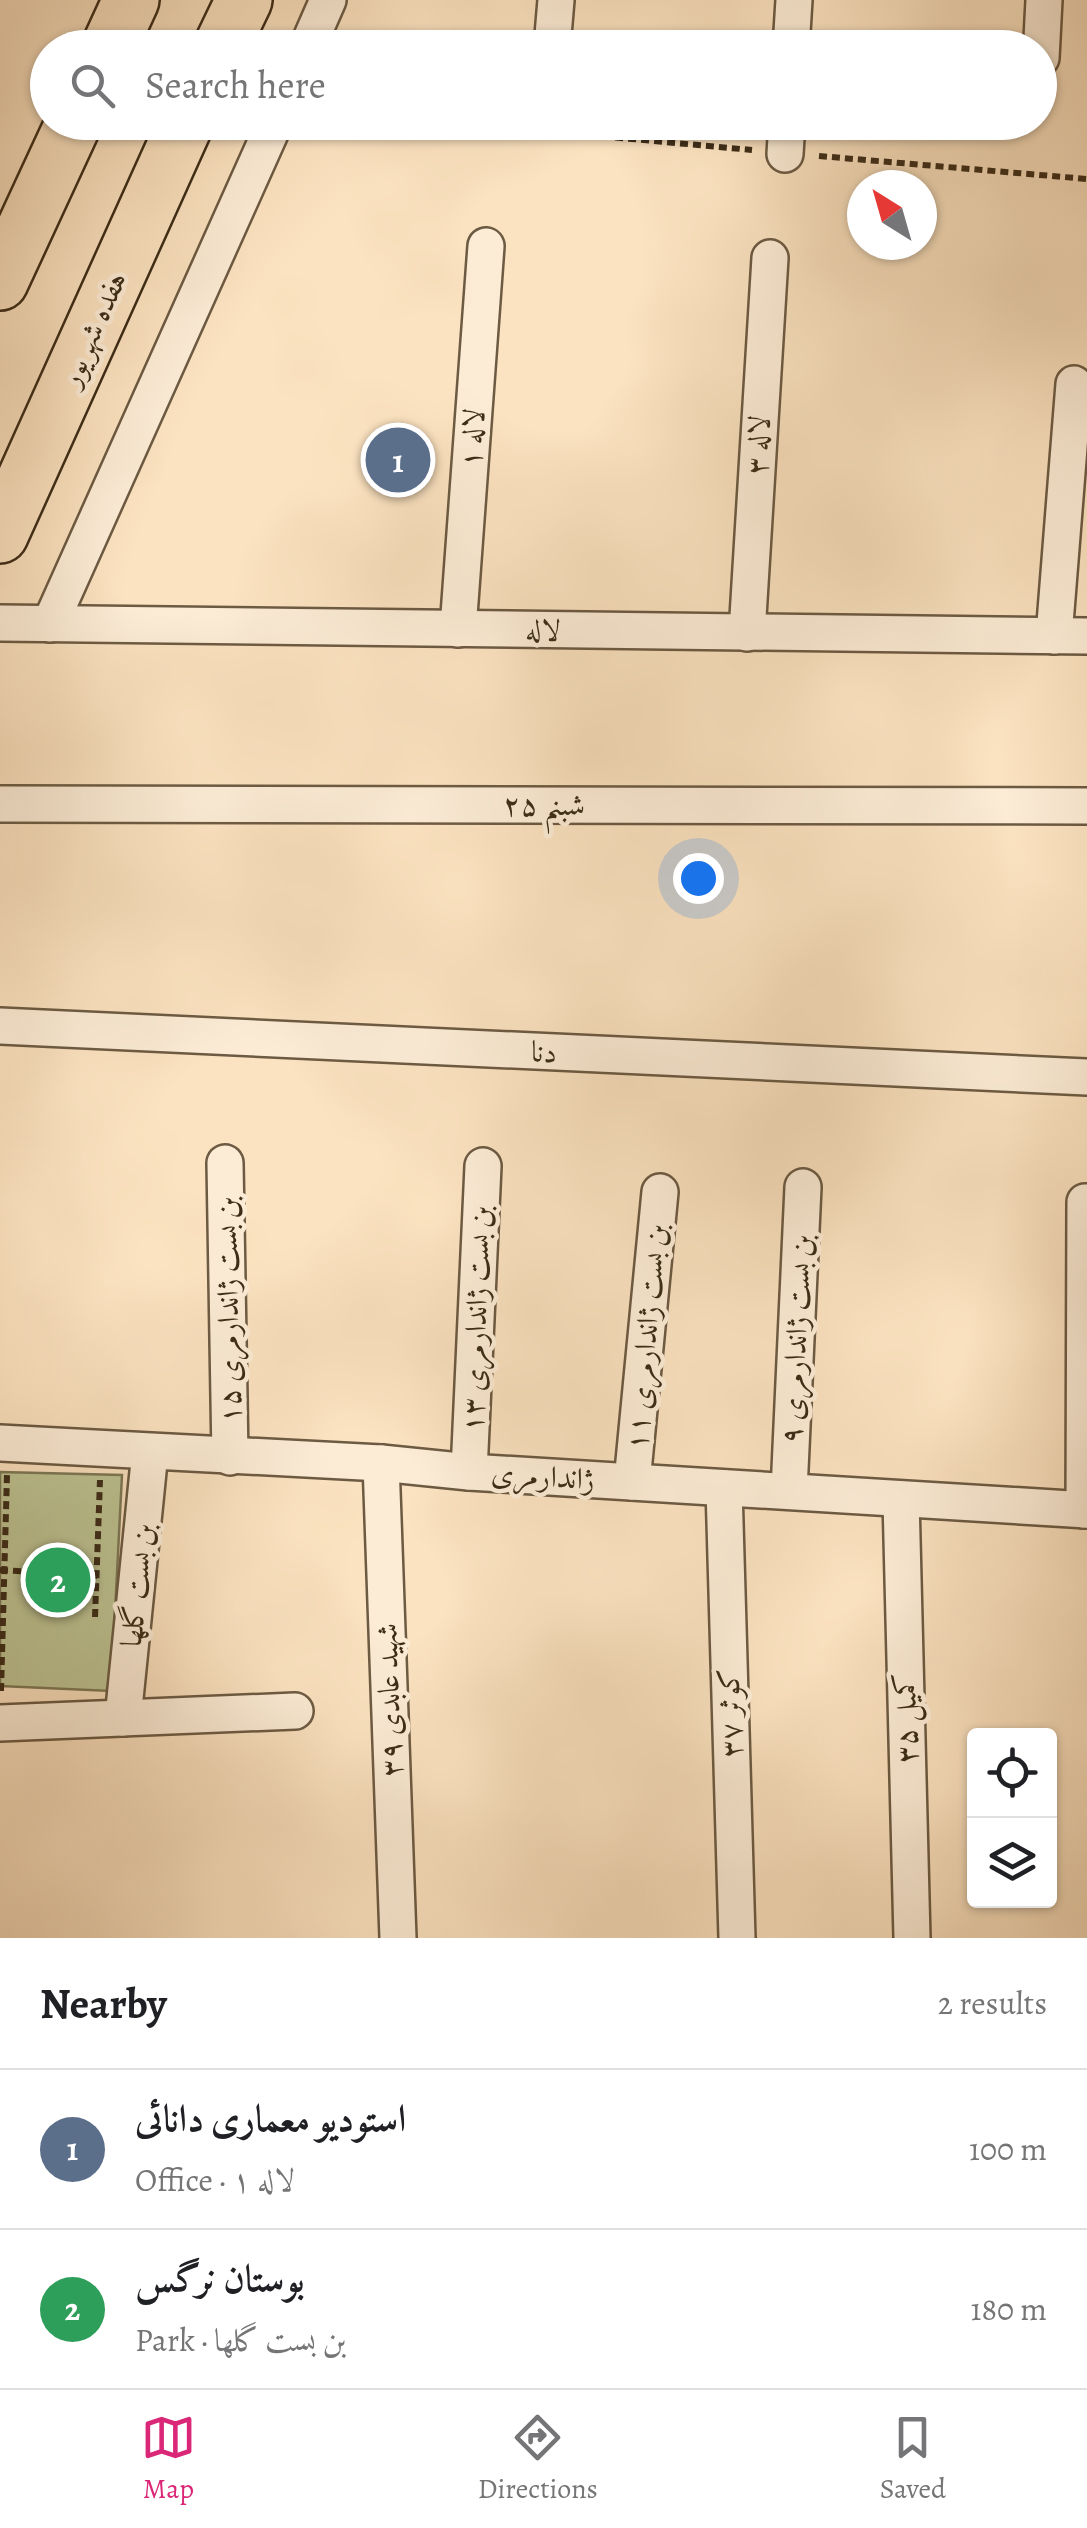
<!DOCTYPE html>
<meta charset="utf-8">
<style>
body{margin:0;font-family:Alegreya,Amiri,serif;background:#f6f6f6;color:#202124}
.controls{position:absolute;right:30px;bottom:30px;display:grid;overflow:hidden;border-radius:10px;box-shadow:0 2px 8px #0004}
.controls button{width:90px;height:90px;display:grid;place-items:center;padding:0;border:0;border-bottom:2px solid #e0e0e0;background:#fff;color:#202124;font:50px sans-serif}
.compass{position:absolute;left:847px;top:170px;width:90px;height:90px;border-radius:50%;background:#fff;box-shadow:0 2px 8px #0004;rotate:323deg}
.you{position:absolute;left:698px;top:878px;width:35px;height:35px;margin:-25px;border:8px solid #fff;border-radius:50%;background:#1a73e8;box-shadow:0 0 0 15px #1a73e833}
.badge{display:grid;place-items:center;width:65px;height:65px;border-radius:50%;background:#db2777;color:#fff;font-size:32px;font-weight:700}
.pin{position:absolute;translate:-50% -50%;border:5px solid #fff;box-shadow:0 2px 10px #0006}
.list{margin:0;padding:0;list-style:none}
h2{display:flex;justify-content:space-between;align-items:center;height:130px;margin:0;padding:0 40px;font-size:42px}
h2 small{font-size:32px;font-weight:400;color:#757577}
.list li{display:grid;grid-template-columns:65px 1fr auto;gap:30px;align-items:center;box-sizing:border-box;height:160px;padding:0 40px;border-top:2px solid #e0e0e0}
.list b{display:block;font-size:38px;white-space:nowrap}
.list p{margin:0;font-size:32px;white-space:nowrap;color:#757577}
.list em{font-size:32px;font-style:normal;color:#757577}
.icon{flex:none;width:55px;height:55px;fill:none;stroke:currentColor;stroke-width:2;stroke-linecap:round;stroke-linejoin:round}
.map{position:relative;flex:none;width:1087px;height:1938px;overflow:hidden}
.search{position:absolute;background:#fff;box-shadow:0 2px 8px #0004;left:30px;right:30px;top:30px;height:110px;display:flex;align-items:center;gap:25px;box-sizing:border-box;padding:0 35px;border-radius:55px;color:#757577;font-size:38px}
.sheet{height:450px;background:#fff}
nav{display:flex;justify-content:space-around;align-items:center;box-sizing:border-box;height:140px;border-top:2px solid #e0e0e0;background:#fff;font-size:28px;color:#757577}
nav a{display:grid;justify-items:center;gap:5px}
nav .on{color:#db2777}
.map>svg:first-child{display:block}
</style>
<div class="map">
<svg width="1087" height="1938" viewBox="0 0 1087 1938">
<rect width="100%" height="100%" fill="#fbe2c0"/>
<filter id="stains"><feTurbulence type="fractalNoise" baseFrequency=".002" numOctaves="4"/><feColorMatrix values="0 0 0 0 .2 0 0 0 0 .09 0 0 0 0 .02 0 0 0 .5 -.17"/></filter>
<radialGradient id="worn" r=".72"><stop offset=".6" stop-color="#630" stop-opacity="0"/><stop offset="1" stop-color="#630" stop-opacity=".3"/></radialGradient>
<!-- green -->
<polygon fill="#bdc393" stroke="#7c7856" stroke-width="2.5" points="0,1472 122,1475 111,1691 0,1686"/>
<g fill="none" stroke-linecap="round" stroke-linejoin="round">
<defs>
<g id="minor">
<polyline points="552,47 556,0"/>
<polyline points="307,48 328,0"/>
<polyline points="791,48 794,0"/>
<polyline points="1041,58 1044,0"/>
<polyline points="785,154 787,122"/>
<polyline points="0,623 1087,636"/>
<polyline points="50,624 275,122"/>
<polyline points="458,629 486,246"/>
<polyline points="747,633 770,258"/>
<polyline points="1054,636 1074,384"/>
<polyline points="0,804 1087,806"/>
<polyline points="0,1026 1087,1077"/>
<polyline points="225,1163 230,1457"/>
<polyline points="0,1443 381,1463 469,1472 1087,1510"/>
<polyline points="381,1463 398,1938"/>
<polyline points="469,1472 483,1166"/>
<polyline points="632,1482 660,1192"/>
<polyline points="724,1488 737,1938"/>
<polyline points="789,1491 803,1187"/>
<polyline points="901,1499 912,1938"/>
<polyline points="1084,1510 1085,1202"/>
<polyline points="123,1718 150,1452"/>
<polyline points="0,1723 295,1711"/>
</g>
<g id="primary">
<polyline points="109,48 131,0"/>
<polyline points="221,48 244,0"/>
<polyline points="0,282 74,122"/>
<polyline points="0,535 186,122"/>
</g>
</defs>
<!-- minor casing -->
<use href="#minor" stroke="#6c5a42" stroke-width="40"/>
<!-- primary casing -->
<use href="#primary" stroke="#3c2c18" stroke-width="60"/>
<!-- path -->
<g stroke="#3c2c18" stroke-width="6" stroke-dasharray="8 5" stroke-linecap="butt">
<polyline points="447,122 752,150"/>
<polyline points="819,156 1087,179"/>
<polyline points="0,1570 97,1576"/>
<polyline points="95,1617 100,1480"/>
<polyline points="1,1691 7,1475"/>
</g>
<!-- minor -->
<use href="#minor" stroke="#fcecd6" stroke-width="35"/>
<!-- primary -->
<use href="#primary" stroke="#fbe2c0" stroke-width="55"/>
</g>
<g text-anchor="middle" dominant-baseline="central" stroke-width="9" stroke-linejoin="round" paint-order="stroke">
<!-- street labels -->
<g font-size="30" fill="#3c2c18" stroke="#fcecd6">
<text transform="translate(93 329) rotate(-66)">هفده شهریور</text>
<text transform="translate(472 438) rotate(-86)">لاله ۱</text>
<text transform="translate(758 445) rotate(-87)">لاله ۳</text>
<text transform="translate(543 630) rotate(1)">لاله</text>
<text x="544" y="805">شبنم ۲۵</text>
<text transform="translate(544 1052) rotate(3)">دنا</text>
<text transform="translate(228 1310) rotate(-91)">بن بست ژاندارمری ۱۵</text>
<text transform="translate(476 1319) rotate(-88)">بن بست ژاندارمری ۱۳</text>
<text transform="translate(646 1337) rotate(-85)">بن بست ژاندارمری ۱۱</text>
<text transform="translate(796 1339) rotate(-87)">بن بست ژاندارمری ۹</text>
<text transform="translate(543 1476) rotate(4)">ژاندارمری</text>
<text transform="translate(137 1585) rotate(-84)">بن بست گلها</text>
<text transform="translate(389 1700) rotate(-92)">شهید عابدی ۳۹</text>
<text transform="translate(730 1713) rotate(-92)">کوثر ۳۷</text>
<text transform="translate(906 1718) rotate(-91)">کمیل ۳۵</text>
</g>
</g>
<rect width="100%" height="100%" filter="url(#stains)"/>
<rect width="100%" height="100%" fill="url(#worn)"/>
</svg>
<div class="controls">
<button><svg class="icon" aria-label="locate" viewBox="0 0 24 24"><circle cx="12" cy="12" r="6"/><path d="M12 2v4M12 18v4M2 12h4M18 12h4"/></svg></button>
<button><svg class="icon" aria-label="layers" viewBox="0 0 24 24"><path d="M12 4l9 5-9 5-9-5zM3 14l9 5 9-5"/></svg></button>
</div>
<svg class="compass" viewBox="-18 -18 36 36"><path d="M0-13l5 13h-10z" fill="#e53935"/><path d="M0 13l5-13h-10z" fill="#757577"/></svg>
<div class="you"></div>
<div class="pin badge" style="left:398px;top:460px;background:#5c6f8a">1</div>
<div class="pin badge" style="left:58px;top:1580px;background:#2e9e5b">2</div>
<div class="search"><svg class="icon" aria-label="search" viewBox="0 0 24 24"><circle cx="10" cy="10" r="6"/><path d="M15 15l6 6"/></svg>Search here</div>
</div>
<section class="sheet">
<h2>Nearby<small>2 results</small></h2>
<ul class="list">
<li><span class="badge" style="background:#5c6f8a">1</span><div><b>استودیو معماری دانائی</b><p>Office · لاله ۱</p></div><em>100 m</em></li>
<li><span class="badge" style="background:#2e9e5b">2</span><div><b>بوستان نرگس</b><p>Park · بن بست گلها</p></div><em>180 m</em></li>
</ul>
</section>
<nav>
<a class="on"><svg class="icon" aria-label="map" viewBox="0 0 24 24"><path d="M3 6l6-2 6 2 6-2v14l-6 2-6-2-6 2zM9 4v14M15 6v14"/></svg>Map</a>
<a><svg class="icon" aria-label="directions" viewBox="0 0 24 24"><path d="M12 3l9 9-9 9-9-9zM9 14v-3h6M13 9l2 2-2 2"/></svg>Directions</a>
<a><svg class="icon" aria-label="saved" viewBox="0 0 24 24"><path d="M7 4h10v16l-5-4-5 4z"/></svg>Saved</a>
</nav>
